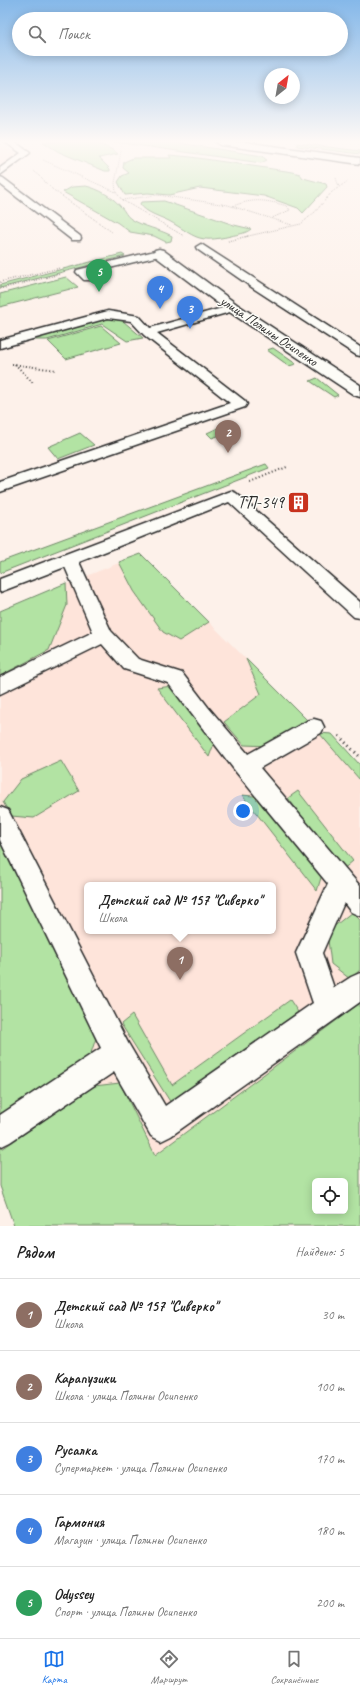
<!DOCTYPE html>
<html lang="ru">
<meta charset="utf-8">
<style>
body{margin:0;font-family:Caveat,sans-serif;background:#f2f2f2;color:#222}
.controls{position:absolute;right:12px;bottom:12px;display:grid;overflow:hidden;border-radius:6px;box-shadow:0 2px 10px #0003}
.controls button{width:36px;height:36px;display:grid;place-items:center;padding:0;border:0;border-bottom:1px solid #e0e0e0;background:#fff;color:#222;font:20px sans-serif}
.compass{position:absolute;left:264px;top:68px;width:36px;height:36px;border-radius:50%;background:#fff;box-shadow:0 2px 10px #0003;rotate:31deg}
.you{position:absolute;left:243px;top:811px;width:14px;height:14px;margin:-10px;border:3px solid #fff;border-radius:50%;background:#1a73e8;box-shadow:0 0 0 6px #1a73e833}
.badge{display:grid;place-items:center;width:26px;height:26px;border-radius:50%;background:#1a73e8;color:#fff;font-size:13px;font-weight:700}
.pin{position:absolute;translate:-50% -33px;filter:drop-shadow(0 1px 2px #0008)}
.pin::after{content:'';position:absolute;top:21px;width:14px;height:12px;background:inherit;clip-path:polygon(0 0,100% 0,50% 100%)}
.popup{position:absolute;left:84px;top:882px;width:192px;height:52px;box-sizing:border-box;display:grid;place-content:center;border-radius:6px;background:#fff;filter:drop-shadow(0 1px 3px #0005);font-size:13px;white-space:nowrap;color:#767676}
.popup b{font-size:15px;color:#222}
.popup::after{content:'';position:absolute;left:50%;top:100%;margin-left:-8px;border:8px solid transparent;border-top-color:#fff}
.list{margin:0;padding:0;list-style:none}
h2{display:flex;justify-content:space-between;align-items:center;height:52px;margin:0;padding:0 16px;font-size:17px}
h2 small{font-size:13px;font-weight:400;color:#767676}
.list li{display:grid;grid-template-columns:26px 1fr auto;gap:12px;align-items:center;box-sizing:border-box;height:72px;padding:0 16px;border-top:1px solid #e0e0e0}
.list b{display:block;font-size:15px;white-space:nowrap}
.list p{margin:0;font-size:13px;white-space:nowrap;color:#767676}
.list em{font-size:13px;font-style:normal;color:#767676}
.icon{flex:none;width:22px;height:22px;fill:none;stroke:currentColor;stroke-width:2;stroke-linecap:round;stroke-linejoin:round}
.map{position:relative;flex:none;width:360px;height:1226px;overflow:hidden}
.search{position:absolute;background:#fff;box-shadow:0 2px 10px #0003;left:12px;right:12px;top:12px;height:44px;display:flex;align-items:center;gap:10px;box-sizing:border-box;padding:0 14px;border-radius:22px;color:#767676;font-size:15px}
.sheet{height:412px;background:#fff}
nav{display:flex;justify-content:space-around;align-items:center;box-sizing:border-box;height:56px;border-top:1px solid #e0e0e0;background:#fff;font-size:11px;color:#767676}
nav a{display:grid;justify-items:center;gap:2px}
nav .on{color:#1a73e8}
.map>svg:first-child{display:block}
</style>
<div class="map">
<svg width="360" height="1226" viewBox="0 0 360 1226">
<rect width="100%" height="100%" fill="#fdf1ea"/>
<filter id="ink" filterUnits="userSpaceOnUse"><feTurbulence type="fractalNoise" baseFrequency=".025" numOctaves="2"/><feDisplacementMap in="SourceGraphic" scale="8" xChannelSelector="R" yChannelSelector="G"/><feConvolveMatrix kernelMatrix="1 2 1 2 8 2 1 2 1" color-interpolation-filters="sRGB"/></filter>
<g filter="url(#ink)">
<!-- built -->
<g fill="#fee4da" fill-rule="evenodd">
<polygon points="0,146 18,154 0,167"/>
<path d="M141,554L314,727L360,780V1198L328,1226H14L0,1186V611ZM87,885H273V931H87ZM315,1181H345V1211H315Z"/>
</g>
<!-- green -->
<g fill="#b2e3a3" stroke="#6e8767" fill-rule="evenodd">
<path d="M43,142C65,142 100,138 118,154L99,158L110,169V171H105L59,152Z"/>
<polygon points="115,142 172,142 263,156 265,159 267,160 261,163"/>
<polygon points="297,143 360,151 360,154 297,146"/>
<polygon points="169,155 191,157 293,172 300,174 303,178 326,184 327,187 303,213 298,208 264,196 200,188 169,195 148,193 125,195 118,182 122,176 129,173 123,168 124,162 133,158 171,158"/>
<path d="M86,186C99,189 113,197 121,207C125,211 126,216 131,219C144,227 159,229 172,236L171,241L166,242L154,236L130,232L118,223L63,192L72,187Z"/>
<path d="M164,201L234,225L251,229C245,234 238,234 231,236C196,244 196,236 169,221C159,216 146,213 140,204L141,202Z"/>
<polygon points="122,254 125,256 0,288 0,285"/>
<polygon points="66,277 78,287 0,307 0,294"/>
<polygon points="110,318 123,321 143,338 127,341 102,324 47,340 30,340"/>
<polygon points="101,326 121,343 66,359 48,341"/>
<polygon points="273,348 296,364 289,366 267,350"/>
<polygon points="317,378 338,395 334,397 310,381"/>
<polygon points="229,423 238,429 212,438 207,433"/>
<polygon points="80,433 94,445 58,459 48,447"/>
<polygon points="266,464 269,468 0,573 0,562"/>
<polygon points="141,554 209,622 179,641 163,632 134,591 119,562"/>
<polygon points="66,583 67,605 49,650 0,676 0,611"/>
<polygon points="246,659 307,720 270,746 244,745 224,722 261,694"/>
<polygon points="172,686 215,741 209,757 157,688"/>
<polygon points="319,733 332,734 360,765 360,780"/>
<polygon points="61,761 79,791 34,818 11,816 3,802 21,779"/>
<polygon points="298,791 353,861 342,870 288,798"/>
<polygon points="242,795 265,797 323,871 317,891"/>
<polygon points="0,842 97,1035 88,1062 0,1121"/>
<polygon points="352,912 360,920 360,970 350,979 331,964 327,932"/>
<polygon points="290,1000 298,1012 171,1103 121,1024 132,1015 172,1085"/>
<path d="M360,1003V1226H14L0,1186V1142L2,1149L94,1086L120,1083L155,1155ZM315,1181H345V1211H315Z"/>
</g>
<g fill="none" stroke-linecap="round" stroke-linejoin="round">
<defs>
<g id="lane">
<polygon points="5,142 15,142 30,153 0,175 0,168 21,153"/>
<polygon points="0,177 3,178 80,236 81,238 80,240 72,240 0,184"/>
<polygon points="201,244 360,347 360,356 356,355 253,288 197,249 196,247"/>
<polygon points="159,250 164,253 163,255 89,273 93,278 92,280 84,280 76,272 77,270"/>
<polygon points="233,305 237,306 239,308 237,310 157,333 245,401 247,404 245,407 0,492 0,482 230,403 144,335 131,321 108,318 0,348 0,340 108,311 139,316 150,328"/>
<polygon points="231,491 236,493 360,602 360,618 354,617 229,502 79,562 111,631 138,659 182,673 208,707 248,754 307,721 314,719 321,721 324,727 321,733 260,768 360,886 360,916 351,912 344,903 322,953 334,988 351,977 360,973 360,1002 171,1136 161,1141 151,1136 114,1072 10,1142 0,1147 0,1115 101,1048 0,840 0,807 8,810 128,1043 165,1106 313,1003 296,953 328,884 236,772 168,683 124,669 102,644 0,694 0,677 93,632 65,567 0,592 0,579"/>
</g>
<polygon id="street" points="159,249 163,250 238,305 360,385 360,397 354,395 228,311 155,256 153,253 155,250"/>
<polygon id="secondary" points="216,142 244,142 360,158 360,164 221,145"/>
</defs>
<!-- lane casing -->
<use href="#lane" stroke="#2b2b2b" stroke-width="3"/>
<!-- street casing -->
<use href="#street" stroke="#2b2b2b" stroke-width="3"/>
<!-- secondary casing -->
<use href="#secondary" stroke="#2b2b2b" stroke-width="3"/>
<!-- path-far3 -->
<g stroke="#2b2b2b" stroke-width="1" stroke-dasharray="0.5 1.5" stroke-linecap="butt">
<polyline points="43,160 116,192 122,200 184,236"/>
<polyline points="34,171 52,189 112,232"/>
<polyline points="336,178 339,187"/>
<polyline points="116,192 115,183 122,146"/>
<polyline points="122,200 157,195 228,205 292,225"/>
<path d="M233,206C254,198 266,200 287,206L290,210L272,218"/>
<polyline points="244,237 301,224 315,212 332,192 348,181"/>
</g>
<!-- path-far2 -->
<g stroke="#2b2b2b" stroke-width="1.5" stroke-dasharray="0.5 2" stroke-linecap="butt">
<polyline points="228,241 248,236"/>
<polyline points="0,282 60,268"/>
<polyline points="0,289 60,274"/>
</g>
<!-- path-far1 -->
<g stroke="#2b2b2b" stroke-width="2" stroke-dasharray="1 2.5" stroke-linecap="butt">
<polyline points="12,364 56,370"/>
<polyline points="15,364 34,384"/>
<polyline points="250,482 287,467"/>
</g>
<!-- path -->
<polyline stroke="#2b2b2b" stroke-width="3" stroke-dasharray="1 3.5" stroke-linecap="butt" points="339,736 360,757"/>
<!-- lane -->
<use href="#lane" fill="#fdfcf7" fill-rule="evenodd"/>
<!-- street -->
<use href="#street" fill="#fdfcf7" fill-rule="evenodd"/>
<!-- secondary -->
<use href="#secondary" fill="#fdfcf7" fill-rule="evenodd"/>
</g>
</g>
<!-- sky -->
<linearGradient id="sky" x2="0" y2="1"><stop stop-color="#85b8e9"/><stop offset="0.45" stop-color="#fef9f6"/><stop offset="1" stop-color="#fef9f6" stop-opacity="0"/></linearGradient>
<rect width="360" height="314" fill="url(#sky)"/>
<!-- icons -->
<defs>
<symbol id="building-square" viewBox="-11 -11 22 22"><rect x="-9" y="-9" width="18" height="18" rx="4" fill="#c8321e" stroke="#fdfcf7"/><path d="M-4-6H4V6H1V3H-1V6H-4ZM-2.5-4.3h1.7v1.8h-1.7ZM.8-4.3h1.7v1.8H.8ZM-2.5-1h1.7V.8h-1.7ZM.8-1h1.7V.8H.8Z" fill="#fff"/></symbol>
</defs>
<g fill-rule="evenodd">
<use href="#building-square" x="286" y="490" width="25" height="25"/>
</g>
<g text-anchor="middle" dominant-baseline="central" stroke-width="3" stroke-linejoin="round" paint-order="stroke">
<!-- far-street labels -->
<g font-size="14" fill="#2b2b2b" stroke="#fdfcf7">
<text transform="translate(269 331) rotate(34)">улица Полины Осипенко</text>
</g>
<!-- poi labels -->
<g font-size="17" fill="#2b2b2b" stroke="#fdfcf7" text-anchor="end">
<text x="284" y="502">ТП-349</text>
</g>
</g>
</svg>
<div class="controls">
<button><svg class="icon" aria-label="locate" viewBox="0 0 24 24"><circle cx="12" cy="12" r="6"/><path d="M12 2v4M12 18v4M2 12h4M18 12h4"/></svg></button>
</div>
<svg class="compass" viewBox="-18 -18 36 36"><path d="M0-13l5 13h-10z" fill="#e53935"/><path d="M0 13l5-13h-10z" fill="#767676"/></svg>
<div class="you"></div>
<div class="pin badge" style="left:180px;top:980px;background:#8d6e63">1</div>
<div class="popup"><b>Детский сад № 157 &quot;Сиверко&quot;</b>Школа</div>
<div class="pin badge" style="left:228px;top:453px;background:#8d6e63">2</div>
<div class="pin badge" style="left:190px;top:329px;background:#3f7fe0">3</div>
<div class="pin badge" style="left:160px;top:309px;background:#3f7fe0">4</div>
<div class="pin badge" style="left:99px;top:292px;background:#2e9e5b">5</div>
<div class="search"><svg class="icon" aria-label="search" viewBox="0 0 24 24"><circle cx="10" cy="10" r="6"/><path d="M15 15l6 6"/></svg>Поиск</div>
</div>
<section class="sheet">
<h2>Рядом<small>Найдено: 5</small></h2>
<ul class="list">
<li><span class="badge" style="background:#8d6e63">1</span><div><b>Детский сад № 157 &quot;Сиверко&quot;</b><p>Школа</p></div><em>30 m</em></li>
<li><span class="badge" style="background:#8d6e63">2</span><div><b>Карапузики</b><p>Школа · улица Полины Осипенко</p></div><em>100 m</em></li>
<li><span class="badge" style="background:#3f7fe0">3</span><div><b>Русалка</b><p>Супермаркет · улица Полины Осипенко</p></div><em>170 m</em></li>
<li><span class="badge" style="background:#3f7fe0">4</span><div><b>Гармония</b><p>Магазин · улица Полины Осипенко</p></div><em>180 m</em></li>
<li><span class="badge" style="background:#2e9e5b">5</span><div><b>Odyssey</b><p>Спорт · улица Полины Осипенко</p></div><em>200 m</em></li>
</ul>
</section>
<nav>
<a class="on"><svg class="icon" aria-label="map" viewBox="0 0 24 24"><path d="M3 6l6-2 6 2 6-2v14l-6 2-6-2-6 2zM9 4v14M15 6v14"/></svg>Карта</a>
<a><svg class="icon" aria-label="directions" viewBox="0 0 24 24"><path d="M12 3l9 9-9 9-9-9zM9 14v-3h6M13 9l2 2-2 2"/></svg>Маршрут</a>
<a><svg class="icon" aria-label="saved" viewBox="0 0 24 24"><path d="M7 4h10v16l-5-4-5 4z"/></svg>Сохранённые</a>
</nav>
